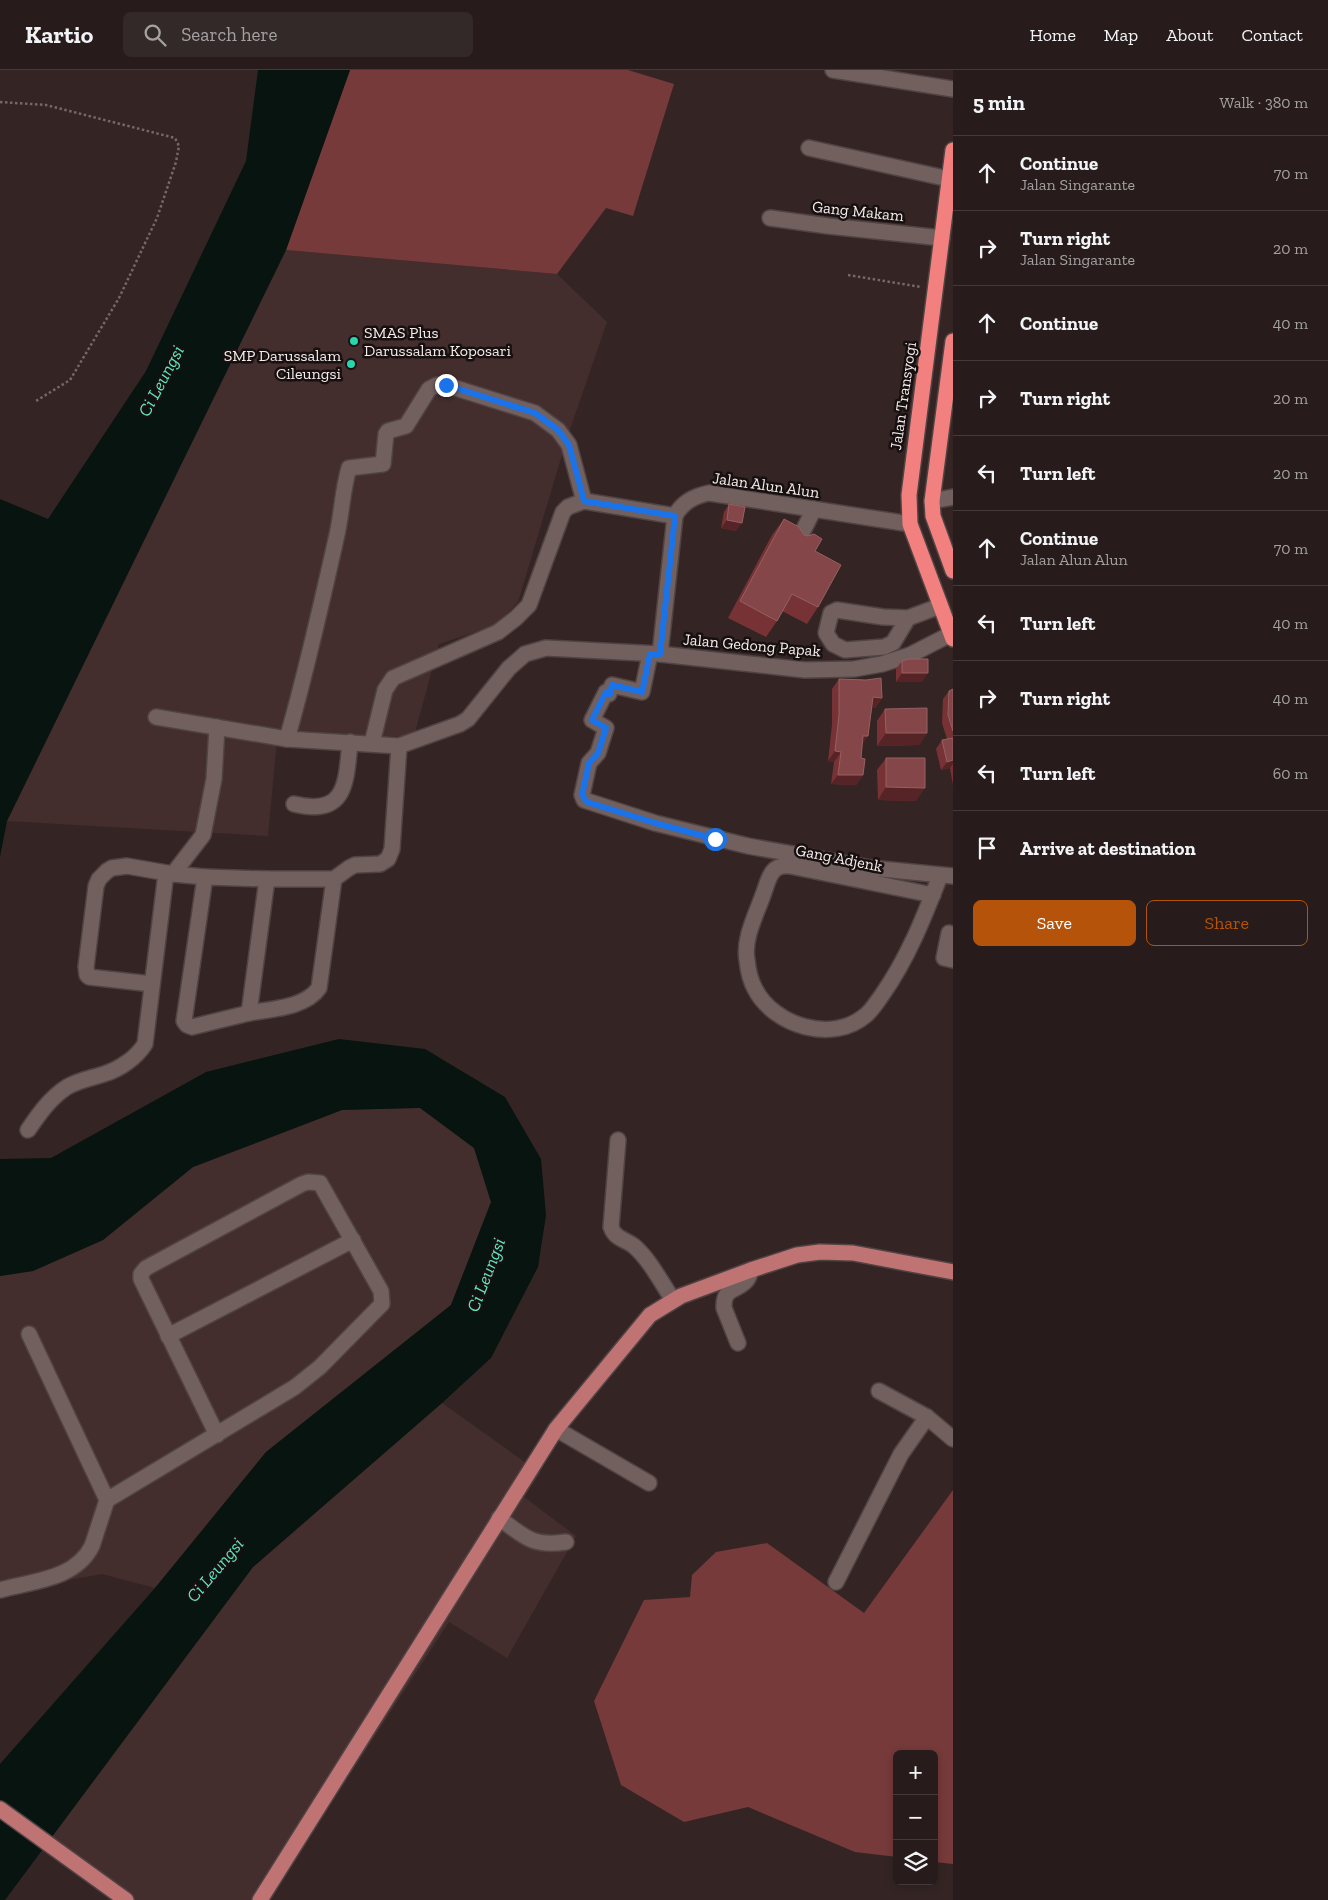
<!DOCTYPE html>
<meta charset="utf-8">
<style>
body{margin:0;font-family:"Zilla Slab",serif;background:#332928;color:#f1f3f6}
.controls{position:absolute;right:15px;bottom:15px;display:grid;overflow:hidden;border-radius:8px;box-shadow:0 2px 8px #0003}
.controls button{width:45px;height:45px;display:grid;place-items:center;padding:0;border:0;border-bottom:1px solid #433a3a;background:#271c1b;color:#f1f3f6;font:25px sans-serif}
.stop{position:absolute;width:15px;height:15px;margin:-11px;border:4px solid #1a73e8;border-radius:50%;background:#fff}
.stop.end{background:#1a73e8;border-color:#fff;box-shadow:0 1px 5px #0008}
.list{margin:0;padding:0;list-style:none}
h2{display:flex;justify-content:space-between;align-items:center;height:65px;margin:0;padding:0 20px;font-size:21px}
h2 small{font-size:16px;font-weight:400;color:#a4a1a3}
.list li{display:grid;grid-template-columns:32px 1fr auto;gap:15px;align-items:center;box-sizing:border-box;height:75px;padding:0 20px;border-top:1px solid #433a3a}
.list b{display:block;font-size:19px;white-space:nowrap}
.list p{margin:0;font-size:16px;white-space:nowrap;color:#a4a1a3}
.list em{font-size:16px;font-style:normal;color:#a4a1a3}
.actions{display:flex;gap:10px;padding:15px 20px}
.actions a{flex:1;padding:11px 0;border:1px solid #b45309;border-radius:8px;text-align:center;font-size:18px;color:#b45309}
.actions .main{background:#b45309;color:#fff}
.icon{flex:none;width:28px;height:28px;fill:none;stroke:currentColor;stroke-width:2;stroke-linecap:round;stroke-linejoin:round}
.map{position:relative;flex:none;width:953px;height:1830px;overflow:hidden}
header{display:flex;align-items:center;gap:30px;box-sizing:border-box;height:70px;padding:0 25px;background:#271c1b;border-bottom:1px solid #433a3a}
header strong{font-size:24px}
nav{display:flex;gap:28px;margin-inline-start:auto;font-size:18px}
.search{width:350px;height:45px;background:#332928;display:flex;align-items:center;gap:12px;box-sizing:border-box;padding:0 18px;border-radius:8px;color:#a4a1a3;font-size:19px}
main{display:flex}
aside{flex:1;background:#271c1b}
.map>svg:first-child{display:block}
</style>
<header>
<strong>Kartio</strong>
<div class="search"><svg class="icon" aria-label="search" viewBox="0 0 24 24"><circle cx="10" cy="10" r="6"/><path d="M15 15l6 6"/></svg>Search here</div>
<nav><a>Home</a><a>Map</a><a>About</a><a>Contact</a></nav>
</header>
<main>
<div class="map">
<svg width="953" height="1830" viewBox="0 0 953 1830">
<rect width="100%" height="100%" fill="#342524"/>
<!-- built -->
<g fill="#442e2d">
<polygon points="286,180 557,204 607,252 567,368 518,532 496,555 439,574 414,666 277,668 268,766 7,751"/>
<polygon points="420,1037 474,1078 491,1132 451,1235 266,1382 155,1518 102,1504 0,1522 0,1206 33,1201 103,1170 193,1097 342,1040"/>
<polygon points="442,1333 540,1403 524,1427 576,1466 507,1588 449,1552 268,1830 126,1830 45,1771 253,1497"/>
</g>
<!-- green -->
<g fill="#763a3a">
<polygon points="350,0 628,0 674,14 633,146 606,138 557,204 286,180"/>
<polygon points="953,1420 953,1794 934,1792 934,1684 897,1684 897,1787 855,1782 748,1737 684,1752 621,1715 594,1631 644,1530 690,1527 692,1505 716,1482 767,1473 864,1543"/>
</g>
<!-- water -->
<g fill="#071410">
<polygon points="258,0 350,0 286,180 7,751 0,787 0,429 48,449 146,301 246,91"/>
<polygon points="339,969 425,979 505,1027 541,1089 546,1145 538,1197 491,1288 442,1333 253,1497 5,1830 0,1830 0,1694 155,1518 266,1382 451,1235 491,1132 474,1078 420,1038 342,1040 193,1097 103,1170 33,1201 0,1206 0,1089 51,1088 206,1002"/>
</g>
<g fill="none" stroke-linecap="round" stroke-linejoin="round">
<defs>
<g id="minor">
<polyline points="833,0 953,19"/>
<polyline points="809,78 949,109"/>
<polyline points="770,148 828,156 942,168"/>
<polyline points="932,431 953,427"/>
<polyline points="797,473 814,439"/>
<polyline points="908,548 893,573 884,577 845,580 833,574 826,563 831,543 837,540 883,547 908,548 940,536"/>
<polyline points="650,584 642,622 612,615 609,624 606,622 592,650 606,658 598,683 589,693 582,725 584,730 655,753 748,776 871,798 953,806"/>
<path d="M660,584L675,446C682,432 694,426 709,423L910,454"/>
<polyline points="156,647 287,669 399,676 460,654 468,649 509,598 525,584 546,578 660,584 805,600 854,599 882,594 910,585 951,564"/>
<path d="M287,669C306,603 321,536 336,469C342,445 342,421 349,398L383,394L386,364L388,361L406,356L429,319L437,315H446L535,343L558,360L569,375L584,431"/>
<polyline points="372,673 385,620 393,608 498,562 516,548 529,535 563,442 568,437 584,431 675,446"/>
<path d="M294,734C347,747 346,712 350,672"/>
<polyline points="173,804 203,765 214,709 217,657"/>
<path d="M267,809L249,943C271,939 305,938 319,918L334,809"/>
<path d="M933,825L790,796C770,794 769,809 763,825C756,845 743,869 747,890C748,900 750,910 755,919C774,956 833,974 866,945C872,940 877,932 882,925C908,888 924,847 940,806"/>
<polyline points="949,863 944,888 953,890"/>
<polyline points="152,914 89,907 87,905 86,897 96,816 99,809 107,801 112,798 127,796 173,804 205,807"/>
<polyline points="249,943 192,957 187,955 184,951 205,807 267,809 334,809 349,798 355,795 380,794 388,789 392,779 399,676"/>
<path d="M28,1060C39,1044 50,1028 67,1017C79,1010 92,1008 104,1004C120,999 136,988 145,974L166,803"/>
<path d="M618,1070L611,1157C615,1169 625,1169 634,1176C650,1190 661,1212 673,1230"/>
<polyline points="29,1264 107,1430"/>
<polyline points="168,1266 353,1170"/>
<path d="M738,1273L724,1238C723,1217 736,1222 746,1211C749,1208 750,1204 751,1200"/>
<polyline points="879,1321 927,1347"/>
<polyline points="556,1359 649,1413"/>
<path d="M499,1448C525,1467 532,1477 566,1472"/>
<polyline points="836,1512 901,1384 927,1347 953,1369"/>
<path d="M0,1520C31,1511 75,1510 92,1476L107,1430L295,1317L320,1297L382,1234L381,1221L320,1113L308,1112L302,1114L146,1198L141,1204V1209L217,1365"/>
</g>
<g id="major">
<polyline points="0,1739 126,1830"/>
<polyline points="260,1830 556,1359 650,1245 681,1226 751,1200 797,1185 820,1182 853,1183 953,1202"/>
</g>
<g id="highway">
<polyline points="953,80 909,425 910,454 953,569"/>
<polyline points="953,271 932,431 933,446 953,501"/>
</g>
</defs>
<!-- minor casing -->
<use href="#minor" stroke="#504343" stroke-width="18"/>
<!-- major casing -->
<use href="#major" stroke="#504343" stroke-width="18"/>
<!-- highway casing -->
<use href="#highway" stroke="#504343" stroke-width="18"/>
<!-- path -->
<g stroke="#766868" stroke-width="2.5" stroke-dasharray="2.5 2.5" stroke-linecap="butt">
<polyline points="0,32 46,35 175,68 179,76 176,92 157,148 119,228 70,310 36,331"/>
<polyline points="848,205 921,217"/>
</g>
<!-- minor -->
<use href="#minor" stroke="#72605f" stroke-width="15"/>
<!-- major -->
<use href="#major" stroke="#bf7372" stroke-width="15"/>
<!-- highway -->
<use href="#highway" stroke="#f2807f" stroke-width="15"/>
</g>
<!-- wall -->
<g fill="#773235">
<polygon points="729,434 736,461 721,458 724,442"/>
<polygon points="784,449 804,465 815,481 818,537 807,554 782,541 777,551 766,567 728,548 772,465"/>
<polygon points="902,591 922,612 896,612 896,599"/>
<polygon points="839,609 882,628 875,638 872,637 868,666 862,674 861,688 863,705 856,715 831,714 834,692 828,691 832,655 832,619"/>
<polygon points="953,619 953,715 950,698 941,700 936,679 942,670 947,669 942,653 943,629 949,621"/>
<polygon points="885,639 927,663 919,675 877,676 877,651"/>
<polygon points="886,688 916,731 878,730 877,700"/>
</g>
<!-- shaded-wall -->
<g fill="#562426">
<polygon points="727,450 742,453 736,461 721,458"/>
<polygon points="902,603 928,603 922,612 896,612"/>
<polygon points="873,627 882,628 875,638 867,637"/>
<polygon points="886,663 927,663 919,675 877,676"/>
<polygon points="863,666 868,666 861,676"/>
<polygon points="835,681 841,682 834,692 828,691"/>
<polygon points="953,690 953,694 950,698 941,700 947,692"/>
<polygon points="838,705 863,705 856,715 831,714"/>
<polygon points="886,717 925,718 916,731 878,730"/>
</g>
<!-- building -->
<g fill="#844648" stroke="#966062">
<polygon points="729,434 745,437 742,453 727,450"/>
<polygon points="784,449 799,457 804,465 808,466 814,464 822,469 815,481 841,495 818,537 792,524 777,551 740,531"/>
<polygon points="909,589 928,589 928,603 902,603 902,591"/>
<polygon points="881,608 882,628 873,627 868,666 863,666 861,688 865,689 863,705 838,705 841,682 835,681 839,645 839,609 866,610"/>
<polygon points="953,619 953,661 948,645 949,621"/>
<polygon points="927,638 927,663 886,663 885,639"/>
<polygon points="953,668 953,690 947,692 942,670"/>
<polygon points="886,688 925,688 925,718 886,717"/>
</g>
<g fill="none" stroke-linecap="round" stroke-linejoin="round">
<!-- route -->
<polyline stroke="#1a73e8" stroke-width="6" points="446,315 535,343 558,360 569,375 584,431 675,446 660,584 650,584 642,622 612,615 610,624 606,622 592,650 606,658 598,683 589,693 582,725 587,732 655,753 715,769"/>
</g>
<!-- markers -->
<g fill="#29d5ac" stroke="#171010" stroke-width="2">
<circle cx="354" cy="271" r="5"/>
<circle cx="351" cy="294" r="5"/>
</g>
<g text-anchor="middle" dominant-baseline="central" stroke-width="5" stroke-linejoin="round" paint-order="stroke">
<!-- street labels -->
<g font-size="16" fill="#f7ecec" stroke="#171010">
<text transform="translate(858 141) rotate(6)">Gang Makam</text>
<text transform="translate(903 326) rotate(-82)">Jalan Transyogi</text>
<text transform="translate(766 415) rotate(8)">Jalan Alun Alun</text>
<text transform="translate(752 575) rotate(5)">Jalan Gedong Papak</text>
<text transform="translate(839 788) rotate(11)">Gang Adjenk</text>
</g>
<!-- poi labels -->
<g font-size="16" fill="#f7ecec" stroke="#171010" text-anchor="start">
<text x="364" y="262">SMAS Plus<tspan x="364" dy="18">Darussalam Koposari</tspan></text>
<text x="341" y="285" text-anchor="end">SMP Darussalam<tspan x="341" dy="18">Cileungsi</tspan></text>
</g>
<!-- water labels -->
<g font-size="18" font-style="italic" fill="#5ce7c1" stroke="#171010">
<text transform="translate(161 311) rotate(-62)">Ci Leungsi</text>
<text transform="translate(486 1205) rotate(-69)">Ci Leungsi</text>
<text transform="translate(215 1500) rotate(-50)">Ci Leungsi</text>
</g>
</g>
</svg>
<div class="controls">
<button>+</button>
<button>−</button>
<button><svg class="icon" aria-label="layers" viewBox="0 0 24 24"><path d="M12 4l9 5-9 5-9-5zM3 14l9 5 9-5"/></svg></button>
</div>
<div class="stop" style="left:715px;top:769px"></div>
<div class="stop end" style="left:446px;top:315px"></div>
</div>
<aside>
<h2>5 min<small>Walk · 380 m</small></h2>
<ul class="list">
<li><svg class="icon" aria-label="ahead" viewBox="0 0 24 24"><path d="M12 20V5M6 11l6-6 6 6"/></svg><div><b>Continue</b><p>Jalan Singarante</p></div><em>70 m</em></li>
<li><svg class="icon" aria-label="right" viewBox="0 0 24 24"><path d="M7 20v-9h11M14 6l5 5-5 5"/></svg><div><b>Turn right</b><p>Jalan Singarante</p></div><em>20 m</em></li>
<li><svg class="icon" aria-label="ahead" viewBox="0 0 24 24"><path d="M12 20V5M6 11l6-6 6 6"/></svg><div><b>Continue</b></div><em>40 m</em></li>
<li><svg class="icon" aria-label="right" viewBox="0 0 24 24"><path d="M7 20v-9h11M14 6l5 5-5 5"/></svg><div><b>Turn right</b></div><em>20 m</em></li>
<li><svg class="icon" aria-label="left" viewBox="0 0 24 24"><path d="M17 20v-9H6M10 6l-5 5 5 5"/></svg><div><b>Turn left</b></div><em>20 m</em></li>
<li><svg class="icon" aria-label="ahead" viewBox="0 0 24 24"><path d="M12 20V5M6 11l6-6 6 6"/></svg><div><b>Continue</b><p>Jalan Alun Alun</p></div><em>70 m</em></li>
<li><svg class="icon" aria-label="left" viewBox="0 0 24 24"><path d="M17 20v-9H6M10 6l-5 5 5 5"/></svg><div><b>Turn left</b></div><em>40 m</em></li>
<li><svg class="icon" aria-label="right" viewBox="0 0 24 24"><path d="M7 20v-9h11M14 6l5 5-5 5"/></svg><div><b>Turn right</b></div><em>40 m</em></li>
<li><svg class="icon" aria-label="left" viewBox="0 0 24 24"><path d="M17 20v-9H6M10 6l-5 5 5 5"/></svg><div><b>Turn left</b></div><em>60 m</em></li>
<li><svg class="icon" aria-label="arrive" viewBox="0 0 24 24"><path d="M6 21V4h12l-3 4 3 4H6"/></svg><div><b>Arrive at destination</b></div></li>
</ul>
<div class="actions"><a class="main">Save</a><a>Share</a></div>
</aside>
</main>
